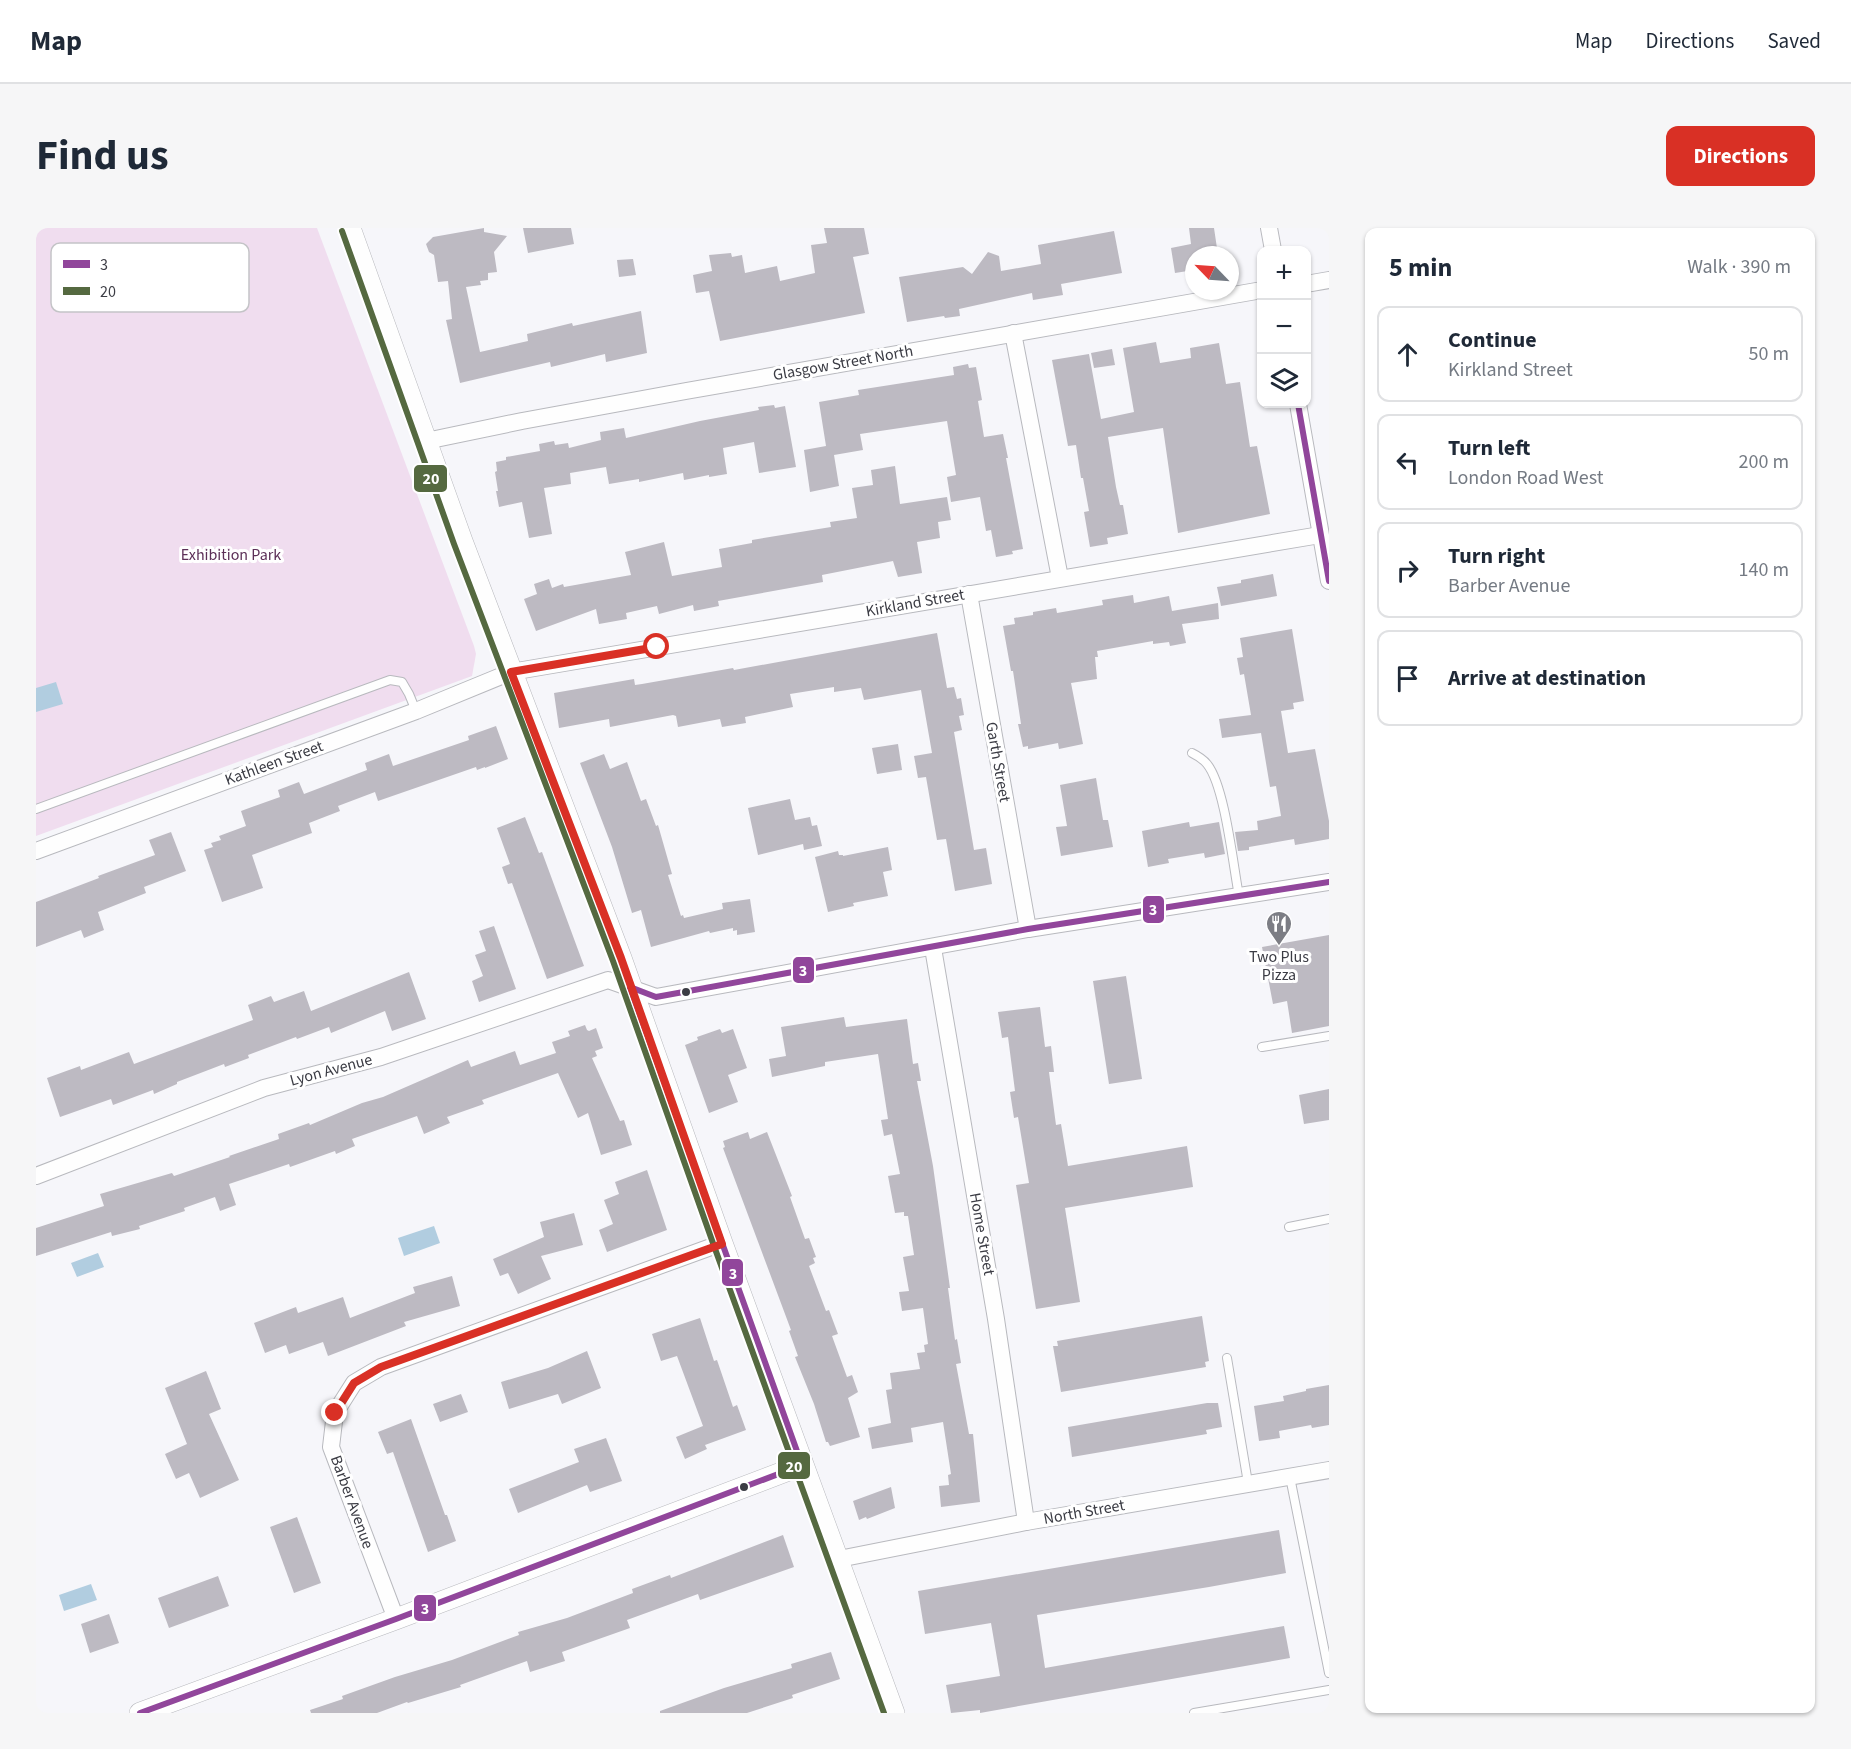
<!DOCTYPE html>
<meta charset="utf-8">
<style>
body{margin:0;font-family:"Source Sans 3",sans-serif;background:#f6f6f7;color:#1f2937}
.controls{position:absolute;right:18px;top:18px;display:grid;overflow:hidden;border-radius:12px;box-shadow:0 2px 4px #0004}
.controls button{width:54px;height:54px;display:grid;place-items:center;padding:0;border:0;border-bottom:2px solid #e0e1e3;background:#fff;color:#1f2937;font:30px sans-serif}
.compass{position:absolute;left:1149px;top:18px;width:54px;height:54px;border-radius:50%;background:#fff;box-shadow:0 2px 4px #0004;rotate:295deg}
.stop{position:absolute;width:18px;height:18px;margin:-14px;border:4px solid #d93025;border-radius:50%;background:#fff}
.stop.end{background:#d93025;border-color:#fff;box-shadow:0 2px 6px #0008}
.list{margin:0;padding:0;list-style:none}
h2{display:flex;justify-content:space-between;align-items:center;height:78px;margin:0;padding:0 24px;font-size:26px}
h2 small{font-size:20px;font-weight:400;color:#747a83}
.list li{display:grid;grid-template-columns:39px 1fr auto;gap:18px;align-items:center;box-sizing:border-box;height:96px;margin:0 12px 12px;padding:0 12px;border:2px solid #e0e1e3;border-radius:12px}
.list b{display:block;font-size:22px;white-space:nowrap}
.list p{margin:0;font-size:20px;white-space:nowrap;color:#747a83}
.list em{font-size:20px;font-style:normal;color:#747a83}
.icon{flex:none;width:33px;height:33px;fill:none;stroke:currentColor;stroke-width:2;stroke-linecap:round;stroke-linejoin:round}
.map{position:relative;flex:none;width:1293px;height:1485px;overflow:hidden;border-radius:12px}
header{display:flex;align-items:center;gap:36px;box-sizing:border-box;height:84px;padding:0 30px;background:#fff;border-bottom:2px solid #e0e1e3}
header strong{font-size:28px}
nav{display:flex;gap:33px;margin-inline-start:auto;font-size:21px}
.intro{display:flex;align-items:center;justify-content:space-between;box-sizing:border-box;height:144px;padding:0 36px}
h1{margin:0;font-size:42px}
.button{padding:15px 27px;border-radius:12px;background:#d93025;color:#fff;font-size:21px;font-weight:700}
main{display:flex;gap:36px;padding:0 36px}
aside{flex:1;background:#fff;border-radius:12px;box-shadow:0 2px 4px #0004}
.map>svg:first-child{display:block}
</style>
<header>
<strong>Map</strong>
<nav><a>Map</a><a>Directions</a><a>Saved</a></nav>
</header>
<div class="intro"><h1>Find us</h1><a class="button">Directions</a></div>
<main>
<div class="map">
<svg width="1293" height="1485" viewBox="0 0 1293 1485">
<rect width="100%" height="100%" fill="#f6f6fa"/>
<!-- green -->
<polygon fill="#f0ddef" points="0,0 281,0 438,418 440,426 436,448 0,608"/>
<!-- water -->
<g fill="#b1cde0">
<polygon points="20,454 27,476 0,484 0,460"/>
<polygon points="398,998 404,1015 368,1028 362,1010"/>
<polygon points="62,1025 68,1039 41,1049 35,1035"/>
<polygon points="55,1356 61,1372 28,1383 23,1367"/>
</g>
<!-- building -->
<g fill="#bdbac2">
<polygon points="448,0 448,4 471,8 458,24 461,44 452,45 452,52 444,53 445,57 430,59 444,124 492,113 491,106 536,95 537,98 605,83 611,125 570,134 569,126 515,139 514,134 424,155 410,92 416,91 412,53 402,54 398,27 393,24 390,16 397,9"/>
<polygon points="487,0 535,0 538,16 492,25"/>
<polygon points="788,0 828,0 833,26 817,29 829,85 684,113 673,63 660,65 657,47 676,43 673,27 695,25 696,29 706,27 709,45 741,38 744,53 779,45 775,17 791,15"/>
<polygon points="1153,0 1178,0 1182,27 1158,27 1158,42 1139,45 1135,20 1155,16"/>
<polygon points="1078,3 1086,45 1025,56 1027,67 997,72 996,65 923,81 924,88 909,90 908,88 871,94 863,49 927,39 936,46 952,24 963,28 965,43 1005,36 1002,17"/>
<polygon points="597,31 600,47 583,49 581,32"/>
<polygon points="1120,114 1124,135 1155,130 1154,120 1183,115 1190,156 1204,154 1214,219 1221,218 1234,286 1142,305 1127,200 1072,209 1080,259 1084,277 1087,277 1092,306 1071,310 1072,316 1054,319 1048,284 1053,283 1047,250 1045,250 1040,217 1032,218 1016,132 1053,126 1065,191 1098,184 1087,120"/>
<polygon points="1076,121 1079,137 1058,140 1055,125"/>
<polygon points="932,136 933,140 940,139 946,172 942,173 948,209 967,206 972,230 970,230 987,321 976,323 977,326 960,329 955,302 950,303 944,269 915,274 911,249 920,247 911,193 824,206 827,222 798,227 803,258 774,264 768,222 790,218 783,174 823,167 822,162 918,147 917,139"/>
<polygon points="738,177 739,180 749,178 760,239 723,245 718,214 687,220 691,246 673,249 673,247 648,252 647,245 603,254 603,251 573,256 570,239 534,245 535,256 508,260 516,306 493,310 486,274 463,279 460,263 462,263 459,244 461,243 460,234 470,232 470,229 504,223 503,216 518,213 519,217 532,215 533,220 565,212 564,204 588,200 590,210 664,193 723,182 722,179"/>
<polygon points="859,238 864,276 911,269 915,292 902,294 904,310 881,314 886,345 862,349 857,333 786,347 787,354 682,373 683,378 658,383 657,377 623,386 621,378 590,385 591,391 563,396 560,381 500,403 488,371 501,366 498,356 513,351 516,360 527,356 528,359 595,347 589,324 628,314 636,348 686,339 683,321 716,315 716,312 795,299 794,294 821,290 816,260 837,257 835,242"/>
<polygon points="1237,346 1241,368 1185,378 1181,359 1205,355 1205,352"/>
<polygon points="1097,367 1098,375 1133,368 1136,383 1182,375 1183,391 1146,396 1150,415 1134,418 1133,414 1117,416 1117,413 1061,423 1062,429 1059,429 1061,451 1035,455 1047,516 1023,521 1022,515 992,521 992,518 987,519 982,496 985,496 977,443 975,443 967,398 979,396 978,390 997,387 997,384 1020,380 1021,385 1067,377 1066,372"/>
<polygon points="1256,401 1268,473 1257,475 1258,481 1245,483 1252,525 1279,521 1293,593 1293,611 1259,617 1258,611 1213,619 1213,622 1202,623 1199,604 1222,602 1221,593 1245,588 1240,558 1234,559 1225,505 1186,510 1183,491 1215,487 1208,446 1204,447 1201,430 1207,429 1204,410"/>
<polygon points="901,405 911,460 918,459 921,471 925,470 928,487 923,488 926,502 918,504 938,622 950,620 956,656 919,663 910,611 901,612 890,549 882,550 878,528 896,525 885,462 828,472 825,460 798,464 798,459 754,466 757,479 709,489 710,495 686,499 684,491 642,499 640,488 637,487 574,499 573,491 523,500 518,465 598,451 599,457 606,456 697,440 698,442"/>
<polygon points="460,498 472,531 449,540 449,539 441,542 440,539 342,573 339,564 302,578 304,583 273,595 276,605 216,627 227,660 186,674 168,622 177,619 175,615 185,612 183,608 210,598 205,583 244,569 242,562 263,554 268,566 331,542 329,535 353,526 357,538 433,512 432,508"/>
<polygon points="862,516 866,542 841,546 836,520"/>
<polygon points="568,526 574,541 591,534 605,573 610,571 620,598 622,597 636,646 632,647 645,688 647,687 648,690 687,681 686,675 714,671 719,704 701,707 701,702 697,703 697,700 674,705 673,703 615,719 605,682 596,685 576,619 544,535"/>
<polygon points="1060,550 1067,592 1072,592 1077,619 1025,628 1020,599 1031,598 1024,557"/>
<polygon points="754,571 759,592 774,589 776,598 781,597 786,618 768,622 767,616 722,627 712,580"/>
<polygon points="489,589 503,625 506,624 548,738 511,751 476,655 472,656 466,639 474,636 461,600"/>
<polygon points="1153,594 1154,599 1183,594 1189,626 1169,630 1168,625 1132,631 1133,635 1112,639 1106,603"/>
<polygon points="135,604 150,643 108,659 110,665 62,684 68,702 48,710 45,702 0,719 0,674 63,650 62,648 119,627 113,612"/>
<polygon points="852,619 856,642 847,644 852,668 817,675 818,678 792,684 779,629 802,623 803,627 807,627 807,628"/>
<polygon points="458,698 480,761 443,774 436,753 447,748 439,727 450,723 443,703"/>
<polygon points="1293,707 1293,798 1256,805 1251,773 1237,776 1226,719"/>
<polygon points="373,744 390,791 356,803 349,783 295,805 293,799 261,811 260,809 212,827 213,830 189,839 188,836 141,854 141,856 118,866 117,862 77,877 75,871 24,889 11,850 44,838 45,842 93,824 98,836 217,792 212,777 235,768 238,774 268,763 275,783"/>
<polygon points="1090,748 1106,851 1073,856 1057,753"/>
<polygon points="1004,779 1009,819 1015,818 1018,844 1013,844 1020,897 1025,896 1032,938 1151,918 1157,959 1029,980 1044,1074 1000,1081 980,957 993,955 982,889 978,890 974,864 979,863 972,809 966,810 962,784"/>
<polygon points="808,789 810,799 871,791 877,836 882,835 885,853 881,853 897,938 914,1060 912,1060 919,1112 921,1111 925,1135 920,1136 933,1206 937,1206 944,1274 905,1279 903,1258 913,1257 912,1247 915,1246 907,1194 875,1200 877,1214 836,1221 832,1200 855,1195 850,1162 856,1161 854,1145 884,1141 881,1125 889,1124 888,1117 892,1116 887,1080 866,1083 863,1064 873,1063 867,1029 878,1027 872,988 868,988 868,984 859,985 852,948 864,946 856,906 848,908 845,892 852,891 842,826 789,834 789,838 736,849 733,831 750,828 745,799"/>
<polygon points="549,797 551,802 553,803 560,800 567,820 559,823 561,828 556,830 584,893 588,892 596,917 565,927 552,885 542,890 522,845 446,872 448,876 411,889 414,895 388,906 381,888 316,911 319,918 300,926 299,923 254,939 253,936 193,956 200,977 184,983 179,969 148,980 149,983 103,998 104,1001 76,1008 75,1004 0,1028 0,1000 68,978 64,966 136,945 138,948 194,929 193,928 243,911 242,906 273,895 274,897 326,875 347,869 432,832 435,839 479,823 484,837 520,825 516,814 534,808 532,803"/>
<polygon points="684,801 686,805 697,801 711,840 692,847 702,874 673,885 649,817 662,812 661,809"/>
<polygon points="1293,861 1293,892 1268,896 1263,867"/>
<polygon points="712,904 714,911 731,904 756,968 754,969 769,1011 773,1010 780,1029 777,1030 779,1035 773,1038 790,1083 793,1082 802,1106 796,1108 811,1149 816,1147 822,1164 812,1170 824,1209 794,1218 792,1214 790,1214 778,1176 759,1129 762,1128 753,1103 755,1102 687,920 689,919 687,913"/>
<polygon points="611,942 631,1002 571,1024 563,1002 577,996 568,972 583,966 579,954"/>
<polygon points="538,985 547,1017 505,1028 515,1051 482,1066 472,1045 464,1048 457,1031 508,1009 504,994"/>
<polygon points="416,1048 424,1078 368,1094 370,1098 292,1128 287,1114 253,1126 250,1117 229,1125 218,1095 260,1079 262,1085 307,1069 314,1090 379,1065 377,1059"/>
<polygon points="1166,1088 1173,1133 1169,1134 1170,1139 1025,1164 1017,1118 1022,1118 1021,1113"/>
<polygon points="664,1090 678,1133 681,1132 697,1179 701,1177 710,1202 669,1217 671,1221 649,1231 640,1209 667,1198 641,1128 625,1133 616,1106"/>
<polygon points="551,1123 565,1160 526,1176 522,1166 473,1181 465,1154 512,1140"/>
<polygon points="170,1143 185,1181 173,1186 203,1252 164,1270 153,1245 140,1251 129,1226 151,1216 129,1160"/>
<polygon points="1293,1157 1293,1197 1276,1200 1275,1197 1243,1203 1244,1210 1223,1213 1218,1178 1248,1173 1247,1168 1270,1163 1270,1161"/>
<polygon points="425,1166 432,1184 404,1194 397,1176"/>
<polygon points="1171,1175 1182,1175 1186,1199 1170,1202 1171,1206 1036,1229 1032,1199"/>
<polygon points="375,1191 409,1287 411,1287 420,1313 392,1324 357,1224 351,1226 342,1204"/>
<polygon points="570,1210 586,1253 554,1264 551,1257 482,1285 473,1261 543,1234 538,1221"/>
<polygon points="855,1259 859,1280 831,1291 830,1289 823,1292 817,1273"/>
<polygon points="261,1289 285,1355 258,1365 234,1299"/>
<polygon points="1243,1302 1250,1345 1173,1359 1001,1387 1009,1440 1248,1398 1254,1430 944,1485 944,1482 915,1485 910,1457 964,1448 955,1395 889,1406 882,1363"/>
<polygon points="747,1307 758,1339 664,1372 662,1366 591,1392 594,1400 526,1424 529,1433 494,1444 491,1433 424,1457 425,1459 372,1475 371,1474 341,1485 275,1485 274,1482 307,1471 306,1468 359,1449 416,1432 483,1407 482,1404 531,1390 597,1365 596,1361 634,1347 635,1350"/>
<polygon points="182,1348 193,1378 133,1400 122,1370"/>
<polygon points="73,1386 83,1415 54,1425 45,1396"/>
<polygon points="795,1424 804,1451 756,1467 757,1470 711,1485 624,1485 624,1483 688,1460 756,1440 755,1436"/>
</g>
<g fill="none" stroke-linecap="round" stroke-linejoin="round">
<defs>
<g id="service">
<path d="M1156,525C1162,528 1167,531 1171,536C1189,558 1197,637 1203,668"/>
<polyline points="0,581 354,452 366,454 373,466 380,483"/>
<polyline points="1226,819 1293,808"/>
<polyline points="1253,999 1293,991"/>
<polyline points="1191,1130 1212,1255"/>
<polyline points="1254,1249 1293,1445"/>
<polyline points="1158,1485 1293,1462"/>
</g>
<g id="minor">
<polyline points="1233,0 1237,22"/>
<polyline points="1270,56 1293,52"/>
<polyline points="977,105 1024,350"/>
<polyline points="1262,176 1293,353"/>
<polyline points="390,213 486,193 650,163 1226,62"/>
<polyline points="933,366 992,701"/>
<polyline points="0,623 380,483 475,444 1284,307"/>
<polyline points="897,720 960,1091 990,1294"/>
<polyline points="0,948 228,860 345,829 572,752 620,769 992,701 1293,654"/>
<polyline points="803,1331 990,1294 1293,1242"/>
<polyline points="360,1391 295,1219 299,1185 318,1155 345,1139 686,1015"/>
</g>
<g id="tertiary">
<polyline points="314,0 426,313 585,730 686,1015 858,1485"/>
<polyline points="104,1485 360,1391 766,1237"/>
</g>
</defs>
<!-- service casing -->
<use href="#service" stroke="#b8b9be" stroke-width="10"/>
<!-- minor casing -->
<use href="#minor" stroke="#b8b9be" stroke-width="18"/>
<!-- tertiary casing -->
<use href="#tertiary" stroke="#b8b9be" stroke-width="22"/>
<!-- service -->
<use href="#service" stroke="#fefefe" stroke-width="8"/>
<!-- minor -->
<use href="#minor" stroke="#fefefe" stroke-width="16"/>
<!-- tertiary -->
<use href="#tertiary" stroke="#fefefe" stroke-width="21"/>
<defs>
<g id="bus-1">
<polyline points="1262,176 1293,353"/>
<polyline points="594,759 620,769 992,701 1293,654"/>
<polyline points="104,1485 360,1391 766,1237 594,759"/>
</g>
<polyline id="bus-2" points="306,3 418,316 577,733 678,1018 848,1485"/>
</defs>
<!-- bus-1 casing -->
<use href="#bus-1" stroke="#fff" stroke-width="10"/>
<!-- bus-2 casing -->
<use href="#bus-2" stroke="#fff" stroke-width="10"/>
<!-- bus-1 -->
<use href="#bus-1" stroke="#91469b" stroke-width="6"/>
<!-- bus-2 -->
<use href="#bus-2" stroke="#556940" stroke-width="6"/>
</g>
<g fill="none" stroke-linecap="round" stroke-linejoin="round">
<!-- route -->
<polyline stroke="#d93025" stroke-width="8" points="299,1185 318,1155 345,1139 686,1016 585,730 475,444 621,419"/>
</g>
<!-- icons -->
<defs>
<symbol id="restaurant-pin" viewBox="-11 -11 22 30"><path d="M0 17L-7.5 6A9.5 9.5 0 1 1 7.5 6Z" fill="#7c7d84" stroke="#fff"/><path d="M-5-6h1v4h1v-4h1v4h1v-4h1v5L-1.5 .5V6h-2V.5L-5-1ZM5-6V6H3V1.5H1.5Q1.5-4 5-6Z" fill="#fff"/></symbol>
</defs>
<g fill-rule="evenodd">
<use href="#restaurant-pin" x="1228" y="681" width="30" height="40"/>
</g>
<!-- markers -->
<g fill="#3b3c44" stroke="#fff" stroke-width="2">
<circle cx="650" cy="764" r="5"/>
<circle cx="708" cy="1259" r="5"/>
</g>
<g text-anchor="middle" dominant-baseline="central" stroke-width="6" stroke-linejoin="round" paint-order="stroke">
<!-- street labels -->
<g font-size="16" fill="#3b3c44" stroke="#fff">
<text transform="translate(807 135) rotate(-10)">Glasgow Street North</text>
<text transform="translate(879 375) rotate(-10)">Kirkland Street</text>
<text transform="translate(962 534) rotate(80)">Garth Street</text>
<text transform="translate(238 535) rotate(-20)">Kathleen Street</text>
<text transform="translate(295 842) rotate(-15)">Lyon Avenue</text>
<text transform="translate(946 1006) rotate(80)">Home Street</text>
<text transform="translate(316 1274) rotate(70)">Barber Avenue</text>
<text transform="translate(1048 1284) rotate(-10)">North Street</text>
</g>
<!-- park labels -->
<g font-size="16" fill="#5c2f57" stroke="#fff">
<text x="195" y="327">Exhibition Park</text>
</g>
<!-- poi labels -->
<g font-size="16" fill="#3b3c44" stroke="#fff">
<text x="1243" y="729">Two Plus<tspan x="1243" dy="18">Pizza</tspan></text>
</g>
</g>
<!-- legend -->
<rect x="15" y="15" width="198" height="69" rx="9" fill="#fff" stroke="#c4c4c7" stroke-width="1.5"/>
<rect x="27" y="32" width="27" height="8" fill="#91469b"/>
<rect x="27" y="59" width="27" height="8" fill="#556940"/>
<g font-size="16" fill="#3b3c44">
<text x="64" y="42">3</text>
<text x="64" y="69">20</text>
</g>
<g stroke="#fff" stroke-width="2">
<rect x="377" y="236" width="35" height="29" rx="6" fill="#556940"/>
<rect x="1106" y="667" width="23" height="29" rx="6" fill="#91469b"/>
<rect x="756" y="728" width="23" height="28" rx="6" fill="#91469b"/>
<rect x="685" y="1030" width="23" height="29" rx="6" fill="#91469b"/>
<rect x="741" y="1223" width="34" height="29" rx="6" fill="#556940"/>
<rect x="377" y="1366" width="24" height="28" rx="6" fill="#91469b"/>
</g>
<g font-size="16" text-anchor="middle" font-weight="bold" fill="#fff">
<text x="395" y="256">20</text>
<text x="1117" y="687">3</text>
<text x="767" y="748">3</text>
<text x="697" y="1051">3</text>
<text x="758" y="1244">20</text>
<text x="389" y="1386">3</text>
</g>
</svg>
<div class="controls">
<button>+</button>
<button>−</button>
<button><svg class="icon" aria-label="layers" viewBox="0 0 24 24"><path d="M12 4l9 5-9 5-9-5zM3 14l9 5 9-5"/></svg></button>
</div>
<svg class="compass" viewBox="-18 -18 36 36"><path d="M0-13l5 13h-10z" fill="#e53935"/><path d="M0 13l5-13h-10z" fill="#747a83"/></svg>
<div class="stop" style="left:621px;top:419px"></div>
<div class="stop end" style="left:299px;top:1185px"></div>
</div>
<aside>
<h2>5 min<small>Walk · 390 m</small></h2>
<ul class="list">
<li><svg class="icon" aria-label="ahead" viewBox="0 0 24 24"><path d="M12 20V5M6 11l6-6 6 6"/></svg><div><b>Continue</b><p>Kirkland Street</p></div><em>50 m</em></li>
<li><svg class="icon" aria-label="left" viewBox="0 0 24 24"><path d="M17 20v-9H6M10 6l-5 5 5 5"/></svg><div><b>Turn left</b><p>London Road West</p></div><em>200 m</em></li>
<li><svg class="icon" aria-label="right" viewBox="0 0 24 24"><path d="M7 20v-9h11M14 6l5 5-5 5"/></svg><div><b>Turn right</b><p>Barber Avenue</p></div><em>140 m</em></li>
<li><svg class="icon" aria-label="arrive" viewBox="0 0 24 24"><path d="M6 21V4h12l-3 4 3 4H6"/></svg><div><b>Arrive at destination</b></div></li>
</ul>
</aside>
</main>
